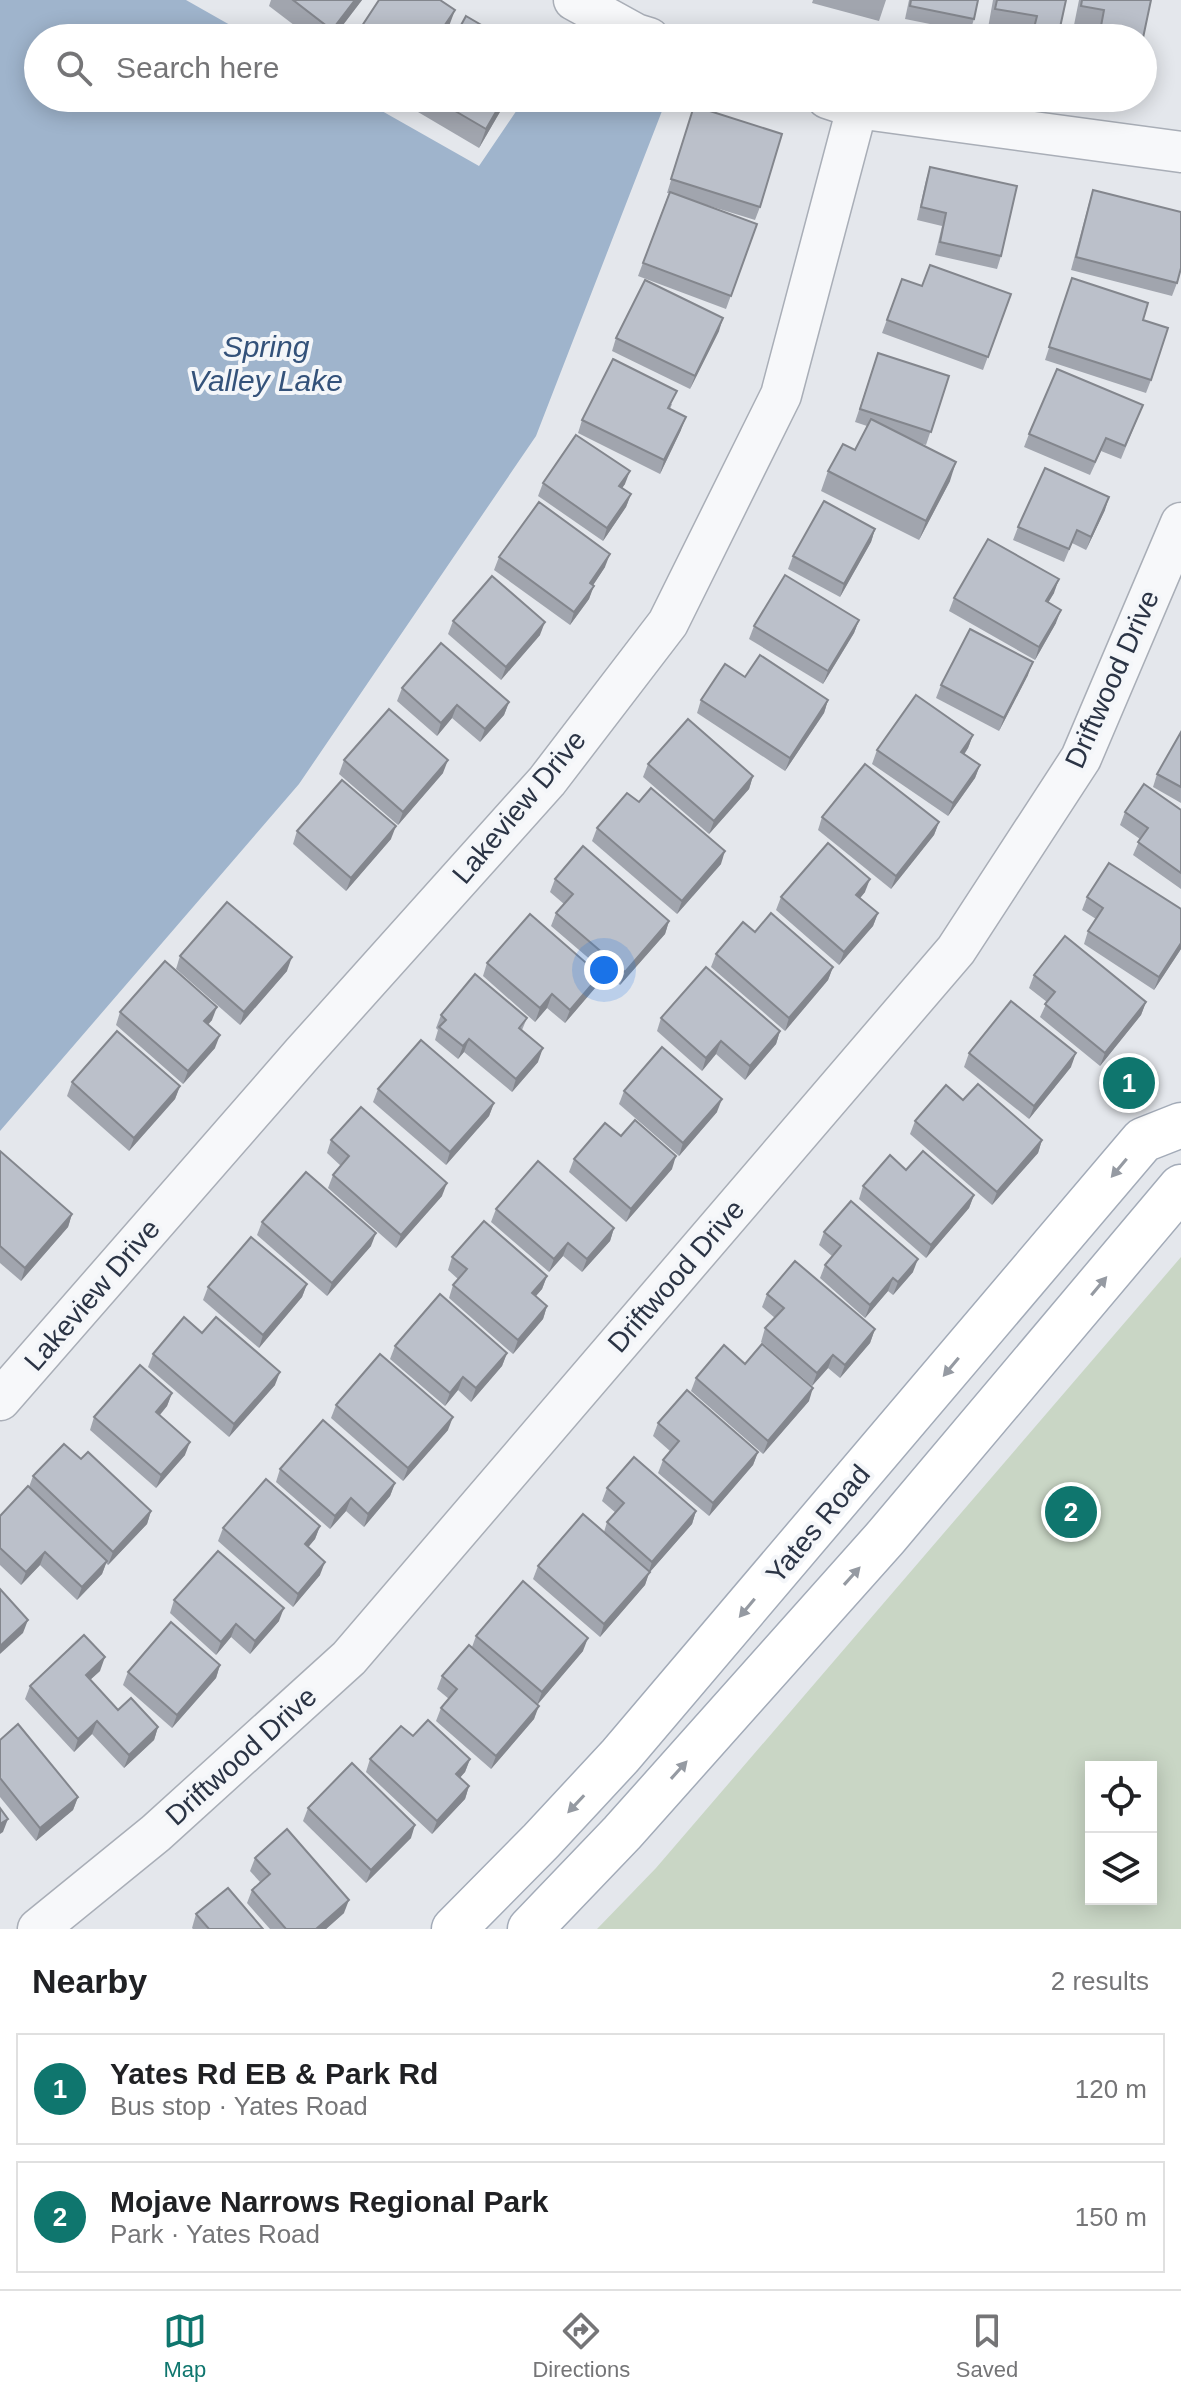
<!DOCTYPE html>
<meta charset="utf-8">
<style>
body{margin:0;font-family:Arial,sans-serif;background:#f6f6f6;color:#202124}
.controls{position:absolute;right:24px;bottom:24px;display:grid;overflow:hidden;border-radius:0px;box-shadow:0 4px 20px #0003}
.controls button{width:72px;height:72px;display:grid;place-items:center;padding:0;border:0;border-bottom:2px solid #e0e0e0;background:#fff;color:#202124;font:40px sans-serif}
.you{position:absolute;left:604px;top:970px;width:28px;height:28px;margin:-20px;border:6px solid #fff;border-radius:50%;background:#1a73e8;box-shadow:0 0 0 12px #1a73e833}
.badge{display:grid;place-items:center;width:52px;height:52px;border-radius:50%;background:#0f766e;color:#fff;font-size:26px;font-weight:700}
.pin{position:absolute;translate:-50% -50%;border:4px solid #fff;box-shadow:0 2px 8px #0006}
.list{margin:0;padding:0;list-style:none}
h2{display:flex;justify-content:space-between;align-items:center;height:104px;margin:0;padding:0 32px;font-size:34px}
h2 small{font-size:26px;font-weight:400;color:#757577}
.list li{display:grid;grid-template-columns:52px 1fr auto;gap:24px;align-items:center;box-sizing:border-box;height:112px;margin:0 16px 16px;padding:0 16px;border:2px solid #e0e0e0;border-radius:0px}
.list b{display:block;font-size:30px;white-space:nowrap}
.list p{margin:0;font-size:26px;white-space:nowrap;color:#757577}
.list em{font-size:26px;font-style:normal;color:#757577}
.icon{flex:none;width:44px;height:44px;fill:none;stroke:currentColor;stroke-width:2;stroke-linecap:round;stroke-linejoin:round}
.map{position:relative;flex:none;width:1181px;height:1929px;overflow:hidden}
.search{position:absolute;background:#fff;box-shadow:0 4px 20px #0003;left:24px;right:24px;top:24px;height:88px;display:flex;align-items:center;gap:20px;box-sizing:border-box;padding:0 28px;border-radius:44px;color:#757577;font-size:30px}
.sheet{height:360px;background:#fff}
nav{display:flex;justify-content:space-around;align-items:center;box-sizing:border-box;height:112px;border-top:2px solid #e0e0e0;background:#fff;font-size:22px;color:#757577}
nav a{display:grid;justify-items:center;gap:4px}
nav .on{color:#0f766e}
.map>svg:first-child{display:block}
</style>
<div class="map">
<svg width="1181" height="1929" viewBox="0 0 1181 1929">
<rect width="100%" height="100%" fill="#e4e7ec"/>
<!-- green -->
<path fill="#c9d6c5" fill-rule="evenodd" d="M1181,1257V1929H597L656,1868ZM1091,1767H1151V1899H1091Z"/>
<!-- water -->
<polygon fill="#9fb4cc" points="0,0 186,0 253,38 38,38 38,98 359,98 479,166 525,98 632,98 662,111 536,436 299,784 0,1131"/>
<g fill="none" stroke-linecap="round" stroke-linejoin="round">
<defs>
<g id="minor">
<polyline points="574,0 636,34 649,38"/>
<polyline points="827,98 857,108 1181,152"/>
<polyline points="0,1400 303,1053 547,781 668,623 781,395 857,108"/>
<polyline points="38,1929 156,1833 349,1658 956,950 1081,758 1181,523"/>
</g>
<g id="major">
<polyline points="454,1929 541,1841 620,1756 1143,1140 1181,1125"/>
<polyline points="530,1929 622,1833 886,1537 1181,1187"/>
</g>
</defs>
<!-- minor casing -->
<use href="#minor" stroke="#a9aeb7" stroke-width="43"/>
<!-- major casing -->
<use href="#major" stroke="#a3abb8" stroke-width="47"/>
<!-- minor -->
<use href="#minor" stroke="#f7f8fa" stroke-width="40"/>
<!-- major -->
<use href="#major" stroke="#fff" stroke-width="44"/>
</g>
<!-- wall -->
<g fill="#a1a5ae">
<polygon points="271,0 362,0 333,38 311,38 269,6"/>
<polygon points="813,0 886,0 879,21 812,3"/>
<polygon points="909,0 978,0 974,19 970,32 905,19"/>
<polygon points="993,0 1066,0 1057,38 1029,38 1030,35 988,28"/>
<polygon points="1079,0 1151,0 1143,38 1095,38 1097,29 1074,25"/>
<polygon points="387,98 402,98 397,105"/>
<polygon points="423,98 508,98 479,148 418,112"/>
<polygon points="694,106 760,207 755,220 700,203 757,224 726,309 638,276 669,193 667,193"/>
<polygon points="930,167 1001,256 997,269 935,255 942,226 917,220 926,180"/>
<polygon points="1093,190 1177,283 1172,296 1071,270 1089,203"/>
<polygon points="1072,278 1143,320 1151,380 1146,393 1045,360"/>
<polygon points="902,279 922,286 1011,294 983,370 882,333"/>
<polygon points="719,331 690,389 612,351 616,338"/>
<polygon points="878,353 949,376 926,445 918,443 950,481 919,540 821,491 828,471 855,450 867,426 855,422"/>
<polygon points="672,404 670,409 681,430 660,474 578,433 582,420"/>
<polygon points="1143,405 1121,459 1101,451 1090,475 1024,447 1029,434"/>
<polygon points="543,483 625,484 622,488 631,494 626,507 603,541 538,496"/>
<polygon points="1105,510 1086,550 1072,543 1064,562 1013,540 1018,527"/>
<polygon points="875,529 871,542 840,597 788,569 793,556"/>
<polygon points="499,557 605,567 593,585 589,599 570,625 494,570"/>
<polygon points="1054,593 1048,603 1056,623 1035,660 949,611 954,598"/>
<polygon points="859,620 854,633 823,684 749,639 754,626"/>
<polygon points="453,621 540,635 501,680 448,634"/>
<polygon points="1028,675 999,731 936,698 941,685"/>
<polygon points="745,677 828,700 824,713 785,771 697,713 701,700"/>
<polygon points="402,688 509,702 504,715 480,742 452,718 437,736 397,701"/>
<polygon points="1181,732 1181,803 1153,787 1157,774"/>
<polygon points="973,735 968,748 964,755 980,765 975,778 948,816 872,764 877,750"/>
<polygon points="344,760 443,773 398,825 339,774"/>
<polygon points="648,764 753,776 749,789 709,834 643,777"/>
<polygon points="639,802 721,864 677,914 592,841 597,828"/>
<polygon points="1181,810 1181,889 1133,855 1140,839 1120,825 1125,812"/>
<polygon points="822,817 939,822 934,835 891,889 818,830"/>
<polygon points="297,831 391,839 346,891 293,844"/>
<polygon points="555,879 669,921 665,934 620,985 551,926 556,913 564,904 550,892"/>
<polygon points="865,892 860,898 878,913 873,926 839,965 776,910 781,897"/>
<polygon points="1087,897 1181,949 1154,990 1084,944 1088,931 1096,919 1082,910"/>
<polygon points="755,932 833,967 828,980 785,1031 711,967 716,954"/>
<polygon points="180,956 287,971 240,1025 176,969"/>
<polygon points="487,963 600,975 595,988 565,1023 547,1008 535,1022 483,976"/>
<polygon points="1034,975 1146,1002 1141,1015 1100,1066 1040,1017 1047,1002 1029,988"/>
<polygon points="120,1012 212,1020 208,1025 215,1048 183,1084 116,1025"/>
<polygon points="441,1015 527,1018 522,1030 538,1062 512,1092 464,1052 458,1059 435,1040 438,1030 436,1028"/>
<polygon points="661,1018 780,1031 776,1044 745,1080 716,1054 702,1071 657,1031"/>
<polygon points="969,1053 1071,1067 1029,1119 964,1067"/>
<polygon points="72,1082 180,1086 175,1099 129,1151 67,1096"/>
<polygon points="378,1089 494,1103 489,1116 446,1165 373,1102"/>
<polygon points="624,1091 717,1112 679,1156 619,1104"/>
<polygon points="963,1100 1042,1140 1038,1153 992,1205 910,1134 915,1121"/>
<polygon points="621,1136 672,1169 626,1222 569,1172 574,1159"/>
<polygon points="331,1140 442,1196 396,1248 328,1188 333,1175 341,1166 327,1153"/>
<polygon points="0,1151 72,1214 68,1227 21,1281 0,1263"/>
<polygon points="906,1170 974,1195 969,1208 926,1258 859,1199 863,1186"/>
<polygon points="496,1209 614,1228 610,1241 582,1272 563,1256 549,1272 491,1222"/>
<polygon points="262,1222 371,1246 327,1296 257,1235"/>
<polygon points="824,1232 913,1272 893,1295 888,1291 865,1318 820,1278 825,1265 832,1256 819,1245"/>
<polygon points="452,1257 547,1276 542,1289 536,1296 547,1306 543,1319 513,1354 449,1298 453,1285 458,1279 448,1270"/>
<polygon points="307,1284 302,1297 259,1348 203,1300 208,1287"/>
<polygon points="767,1294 875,1329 870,1343 840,1378 828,1368 812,1386 761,1342 765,1328 775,1318 762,1307"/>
<polygon points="202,1333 275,1385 229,1437 148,1367 153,1354"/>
<polygon points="395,1346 507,1353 502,1366 471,1402 458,1390 445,1406 390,1359"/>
<polygon points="745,1364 809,1401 763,1454 691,1391 696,1378"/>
<polygon points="172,1393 167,1406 160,1415 185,1455 156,1488 90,1430 94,1417"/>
<polygon points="336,1405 448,1430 403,1481 331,1418"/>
<polygon points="658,1423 758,1452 753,1465 709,1516 658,1473 663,1460 670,1451 653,1436"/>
<polygon points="81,1459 151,1511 147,1524 108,1565 106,1563 102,1574 77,1600 40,1565 21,1585 0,1565 0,1516 29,1487 33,1476"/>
<polygon points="280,1469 395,1483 390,1496 364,1527 346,1511 330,1529 276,1482"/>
<polygon points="607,1488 696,1511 692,1524 649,1573 645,1585 600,1637 533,1579 538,1566 604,1532 607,1522 616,1513 602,1501"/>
<polygon points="320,1526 315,1539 308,1547 320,1575 293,1607 218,1541 223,1528"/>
<polygon points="174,1600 279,1621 250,1654 231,1637 216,1655 170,1613"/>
<polygon points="476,1636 583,1651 538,1704 534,1719 491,1769 436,1721 441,1708 449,1699 437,1689 442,1676 472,1647"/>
<polygon points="220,1665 216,1678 172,1728 123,1685 128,1672"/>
<polygon points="100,1671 90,1680 118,1710 158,1727 154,1740 124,1768 92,1734 74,1752 25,1699 30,1686"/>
<polygon points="413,1736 470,1759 465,1772 460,1777 469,1786 465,1799 432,1834 366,1772 370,1759"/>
<polygon points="0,1740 78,1797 73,1810 36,1841 0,1797"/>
<polygon points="308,1808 411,1838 366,1883 303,1821"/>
<polygon points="255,1858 344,1913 326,1929 270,1929 247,1903 252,1890 260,1882 250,1871"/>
<polygon points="196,1914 263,1929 193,1929 192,1928"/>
</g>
<!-- shaded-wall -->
<g fill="#83868d">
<polygon points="355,0 362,0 333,38 329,38 332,30"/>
<polygon points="455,10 448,29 442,38 436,38"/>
<polygon points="504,98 508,98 479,148 486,129"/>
<polygon points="723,318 719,331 690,389 695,376"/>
<polygon points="686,417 681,430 660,474 664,460"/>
<polygon points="956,462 950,481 919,540 926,521"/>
<polygon points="630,471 625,484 614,499 619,486"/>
<polygon points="631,494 626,507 603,541 607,528"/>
<polygon points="1109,497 1105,510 1086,550 1091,537"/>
<polygon points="875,529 871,542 840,597 844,584"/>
<polygon points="610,554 605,567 586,596 590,583"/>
<polygon points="1059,579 1054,593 1041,614 1046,601"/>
<polygon points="594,586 589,599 570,625 574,612"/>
<polygon points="1061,610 1056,623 1035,660 1039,647"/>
<polygon points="859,620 854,633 823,684 828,671"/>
<polygon points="545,622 540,635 501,680 506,667"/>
<polygon points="1033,662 1028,675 999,731 1004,718"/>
<polygon points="828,700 824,713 785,771 790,758"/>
<polygon points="509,702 504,715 480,742 485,729"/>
<polygon points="457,705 452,718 437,736 441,723"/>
<polygon points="973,735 968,748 956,766 961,752"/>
<polygon points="448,760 443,773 398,825 403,812"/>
<polygon points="980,765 975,778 948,816 953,803"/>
<polygon points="753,776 749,789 709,834 714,821"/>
<polygon points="939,822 934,835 891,889 896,876"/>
<polygon points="396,826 391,839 346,891 351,878"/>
<polygon points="725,851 721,864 677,914 682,901"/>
<polygon points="870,879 865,892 852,908 856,895"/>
<polygon points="878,913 873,926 839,965 844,952"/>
<polygon points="669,921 665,934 620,985 625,972"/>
<polygon points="1181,943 1181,949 1154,990 1159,977"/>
<polygon points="292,957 287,971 240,1025 244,1012"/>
<polygon points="833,967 828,980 785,1031 789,1018"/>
<polygon points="600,975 595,988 565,1023 570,1010"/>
<polygon points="552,994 547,1008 535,1022 540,1008"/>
<polygon points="1146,1002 1141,1015 1100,1066 1105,1053"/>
<polygon points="217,1007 212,1020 199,1034 204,1021"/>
<polygon points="780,1031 776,1044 745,1080 750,1066"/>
<polygon points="220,1035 215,1048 183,1084 188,1071"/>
<polygon points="469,1039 464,1052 458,1059 463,1046"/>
<polygon points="721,1041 716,1054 702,1071 706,1058"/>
<polygon points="543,1048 538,1062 512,1092 516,1079"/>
<polygon points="1076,1053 1071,1067 1029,1119 1034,1106"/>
<polygon points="180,1086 175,1099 129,1151 134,1138"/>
<polygon points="722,1099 717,1112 679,1156 683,1143"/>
<polygon points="494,1103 489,1116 446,1165 450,1152"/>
<polygon points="1042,1140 1038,1153 992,1205 997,1192"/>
<polygon points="676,1156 672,1169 626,1222 631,1209"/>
<polygon points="447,1183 442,1196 396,1248 401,1235"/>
<polygon points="974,1195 969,1208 926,1258 931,1245"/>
<polygon points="72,1214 68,1227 21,1281 25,1268"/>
<polygon points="614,1228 610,1241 582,1272 587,1259"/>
<polygon points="376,1233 371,1246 327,1296 332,1283"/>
<polygon points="568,1243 563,1256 549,1272 554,1259"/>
<polygon points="918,1259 913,1272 893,1295 898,1282"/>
<polygon points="547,1276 542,1289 527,1306 532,1293"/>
<polygon points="893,1278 888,1291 865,1318 870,1305"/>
<polygon points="307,1284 302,1297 259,1348 263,1335"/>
<polygon points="547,1306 543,1319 513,1354 518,1340"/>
<polygon points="875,1329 870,1343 840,1378 845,1365"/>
<polygon points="507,1353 502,1366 471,1402 476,1388"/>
<polygon points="833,1355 828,1368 812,1386 817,1373"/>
<polygon points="280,1372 275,1385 229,1437 234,1424"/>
<polygon points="463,1377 458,1390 445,1406 450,1393"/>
<polygon points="813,1388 809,1401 763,1454 768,1441"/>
<polygon points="172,1393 167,1406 151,1425 156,1412"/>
<polygon points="453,1417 448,1430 403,1481 408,1468"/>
<polygon points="190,1442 185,1455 156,1488 161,1475"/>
<polygon points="758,1452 753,1465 709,1516 713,1503"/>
<polygon points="395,1483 390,1496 364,1527 368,1514"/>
<polygon points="351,1498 346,1511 330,1529 335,1516"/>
<polygon points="151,1511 147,1524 108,1565 113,1552"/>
<polygon points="696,1511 692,1524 649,1573 645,1585 600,1637 604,1624 648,1574 652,1562"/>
<polygon points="320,1526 315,1539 300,1557 305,1544"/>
<polygon points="45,1552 40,1565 21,1585 26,1572"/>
<polygon points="107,1561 102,1574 77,1600 82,1587"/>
<polygon points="325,1562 320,1575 293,1607 298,1594"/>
<polygon points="284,1608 279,1621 250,1654 255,1641"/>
<polygon points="28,1620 23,1633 0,1654 0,1646"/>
<polygon points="236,1624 231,1637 216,1655 221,1642"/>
<polygon points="588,1638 583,1651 537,1705 542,1692"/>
<polygon points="105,1657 100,1671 81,1688 86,1675"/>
<polygon points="220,1665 216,1678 172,1728 177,1715"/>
<polygon points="539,1706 534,1719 491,1769 496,1756"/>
<polygon points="97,1721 92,1734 74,1752 78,1739"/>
<polygon points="158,1727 154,1740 124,1768 129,1755"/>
<polygon points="470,1759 465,1772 452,1787 456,1774"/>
<polygon points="469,1786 465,1799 432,1834 437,1821"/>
<polygon points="78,1797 73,1810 36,1841 40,1828"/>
<polygon points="8,1819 3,1832 0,1834 0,1824"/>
<polygon points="415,1825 411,1838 366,1883 371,1870"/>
<polygon points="349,1900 344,1913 326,1929 316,1929"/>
</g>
<!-- building -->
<g fill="#bbc0ca" stroke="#83868d" stroke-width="2">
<polygon points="293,0 355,0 332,30"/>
<polygon points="379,0 440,0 455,10 436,38 354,38"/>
<polygon points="911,0 978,0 974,19 910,6"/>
<polygon points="997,0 1066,0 1059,32 1034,28 1037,16 995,9"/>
<polygon points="1082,0 1151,0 1143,38 1099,37 1104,10 1081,6"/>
<polygon points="466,16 500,36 499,38 454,38"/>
<polygon points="433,98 504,98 486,129"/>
<polygon points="694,106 782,134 760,207 671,179"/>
<polygon points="930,167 1017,186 1001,256 940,242 946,213 921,207"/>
<polygon points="1093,190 1181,212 1181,268 1177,283 1076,257"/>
<polygon points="670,192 757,224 731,296 643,263"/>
<polygon points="930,265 1011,294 988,357 887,320 902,279 922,286"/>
<polygon points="1072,278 1148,303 1143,320 1168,328 1151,380 1049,347"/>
<polygon points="645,280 723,318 695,376 616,338"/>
<polygon points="878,353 949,376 931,432 860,409"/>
<polygon points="613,359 677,391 668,408 686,417 664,460 582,420"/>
<polygon points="1057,369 1143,405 1125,446 1106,438 1095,462 1029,434"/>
<polygon points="871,419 956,462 926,521 828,471 843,444 855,450"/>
<polygon points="576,435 630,471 619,486 631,494 607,528 543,483"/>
<polygon points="1045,468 1109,497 1091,537 1077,530 1069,549 1018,527"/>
<polygon points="824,501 875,529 844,584 793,556"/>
<polygon points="539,502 610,554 590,583 594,586 574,612 499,557"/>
<polygon points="988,539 1059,579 1046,601 1061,610 1039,647 954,598"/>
<polygon points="785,575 859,620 828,671 754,626"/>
<polygon points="492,576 545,622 506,667 453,621"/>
<polygon points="970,629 1033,662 1004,718 941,685"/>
<polygon points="441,643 509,702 485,729 457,705 441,723 402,688"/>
<polygon points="760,655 828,700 790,758 701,700 725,664 745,677"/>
<polygon points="916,695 973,735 961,752 980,765 953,803 877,750"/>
<polygon points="389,709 448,760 403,812 344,760"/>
<polygon points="688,719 753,776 714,821 648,764"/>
<polygon points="1181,732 1181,787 1157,774"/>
<polygon points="865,764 939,822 896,876 822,817"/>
<polygon points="342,780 396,826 351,878 297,831"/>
<polygon points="1144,784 1181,810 1181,873 1138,842 1148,828 1125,812"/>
<polygon points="651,788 725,851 682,901 597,828 627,793 639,802"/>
<polygon points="828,843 870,879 856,895 878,913 844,952 781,897"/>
<polygon points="583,846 669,921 625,972 556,913 573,894 555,879"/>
<polygon points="1109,863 1181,909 1181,943 1159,977 1088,931 1103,908 1087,897"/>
<polygon points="227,902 292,957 244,1012 180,956"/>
<polygon points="771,913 833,967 789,1018 716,954 743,922 755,932"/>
<polygon points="530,914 600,975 570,1010 552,994 540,1008 487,963"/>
<polygon points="1065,936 1146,1002 1105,1053 1045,1004 1055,992 1034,975"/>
<polygon points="165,961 217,1007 204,1021 220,1035 188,1071 120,1012"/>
<polygon points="706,967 780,1031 750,1066 721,1041 706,1058 661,1018"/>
<polygon points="475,974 527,1018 519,1028 543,1048 516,1079 469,1039 463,1046 439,1027 446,1020 441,1015"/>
<polygon points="1011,1001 1076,1053 1034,1106 969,1053"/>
<polygon points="117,1031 180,1086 134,1138 72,1082"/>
<polygon points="421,1040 494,1103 450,1152 378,1089"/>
<polygon points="662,1047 722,1099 683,1143 624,1091"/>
<polygon points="978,1084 1042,1140 997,1192 915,1121 946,1085 963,1100"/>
<polygon points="361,1107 447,1183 401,1235 333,1175 349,1156 331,1140"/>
<polygon points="635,1120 676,1156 631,1209 574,1159 605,1123 621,1136"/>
<polygon points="0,1151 72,1214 25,1268 0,1246"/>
<polygon points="923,1151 974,1195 931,1245 863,1186 890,1155 906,1170"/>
<polygon points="538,1161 614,1228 587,1259 568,1243 554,1259 496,1209"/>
<polygon points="306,1172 376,1233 332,1283 262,1222"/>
<polygon points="851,1201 918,1259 898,1282 893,1278 870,1305 825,1265 841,1246 824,1232"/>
<polygon points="484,1221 547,1276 532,1293 547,1306 518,1340 453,1285 467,1269 452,1257"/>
<polygon points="251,1237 307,1284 263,1335 208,1287"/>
<polygon points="795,1261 875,1329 845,1365 833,1355 817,1373 765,1328 784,1308 767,1294"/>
<polygon points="440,1294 507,1353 476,1388 463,1377 450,1393 395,1346"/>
<polygon points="184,1317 202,1333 216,1317 280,1372 234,1424 153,1354"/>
<polygon points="762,1344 813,1388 768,1441 696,1378 724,1345 745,1364"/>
<polygon points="380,1354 453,1417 408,1468 336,1405"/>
<polygon points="140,1365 172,1393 156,1412 190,1442 161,1475 94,1417"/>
<polygon points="687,1390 758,1452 713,1503 663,1460 679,1441 658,1423"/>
<polygon points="323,1420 395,1483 368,1514 351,1498 335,1516 280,1469"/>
<polygon points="64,1444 81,1459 88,1452 151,1511 113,1552 33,1476"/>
<polygon points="634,1457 696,1511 652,1562 607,1522 624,1503 607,1488"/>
<polygon points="266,1479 320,1526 305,1544 325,1562 298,1594 223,1528"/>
<polygon points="28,1486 107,1561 82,1587 45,1552 26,1572 0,1548 0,1516"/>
<polygon points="583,1514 650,1572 604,1624 538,1566"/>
<polygon points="218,1551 284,1608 255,1641 236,1624 221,1642 174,1600"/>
<polygon points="523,1581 588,1638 542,1692 476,1636"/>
<polygon points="0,1589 28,1620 0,1646"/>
<polygon points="171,1622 220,1665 177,1715 128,1672"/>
<polygon points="84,1635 105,1657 86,1675 118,1710 131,1698 158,1727 129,1755 97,1721 78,1739 30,1686"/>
<polygon points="469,1645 539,1706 496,1756 441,1708 457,1689 442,1676"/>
<polygon points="428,1720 470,1759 456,1774 469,1786 437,1821 370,1759 401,1726 413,1736"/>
<polygon points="18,1724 78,1797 40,1828 0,1778 0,1740"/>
<polygon points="352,1763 415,1825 371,1870 308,1808"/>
<polygon points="0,1808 8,1819 0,1824"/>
<polygon points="287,1829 349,1900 316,1929 286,1929 252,1890 270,1874 255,1858"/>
<polygon points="228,1888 263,1929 209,1929 196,1914"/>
</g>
<!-- one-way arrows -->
<defs><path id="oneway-solid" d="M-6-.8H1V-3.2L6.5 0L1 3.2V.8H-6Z" transform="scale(2)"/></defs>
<g fill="#959aa2">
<use href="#oneway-solid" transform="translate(1119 1168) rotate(130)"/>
<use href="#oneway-solid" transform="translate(1099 1286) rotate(-50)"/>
<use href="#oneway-solid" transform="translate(951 1367) rotate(130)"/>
<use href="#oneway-solid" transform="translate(852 1576) rotate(-48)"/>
<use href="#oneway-solid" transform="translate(747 1608) rotate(130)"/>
<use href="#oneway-solid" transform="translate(679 1770) rotate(-48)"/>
<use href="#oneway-solid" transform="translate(576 1804) rotate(133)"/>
</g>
<g text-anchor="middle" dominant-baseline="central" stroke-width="8" stroke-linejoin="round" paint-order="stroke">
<!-- street labels -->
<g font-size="28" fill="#2b3445" stroke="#f4f6f9">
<text transform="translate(1112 679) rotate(-66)">Driftwood Drive</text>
<text transform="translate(519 807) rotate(-50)">Lakeview Drive</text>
<text transform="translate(676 1276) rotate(-49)">Driftwood Drive</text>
<text transform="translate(92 1295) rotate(-49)">Lakeview Drive</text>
<text transform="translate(818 1524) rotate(-50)">Yates Road</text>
<text transform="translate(241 1756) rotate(-42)">Driftwood Drive</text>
</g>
<!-- water labels -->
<g font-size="30" font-style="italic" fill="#34527a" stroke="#f4f6f9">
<text x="266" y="346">Spring<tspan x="266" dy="34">Valley Lake</tspan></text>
</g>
</g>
</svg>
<div class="controls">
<button><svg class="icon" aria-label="locate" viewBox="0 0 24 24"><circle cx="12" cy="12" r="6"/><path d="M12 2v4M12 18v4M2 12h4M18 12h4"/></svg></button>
<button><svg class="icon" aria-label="layers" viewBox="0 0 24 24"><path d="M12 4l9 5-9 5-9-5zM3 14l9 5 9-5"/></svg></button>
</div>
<div class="you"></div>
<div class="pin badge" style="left:1129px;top:1083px">1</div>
<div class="pin badge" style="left:1071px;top:1512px">2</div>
<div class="search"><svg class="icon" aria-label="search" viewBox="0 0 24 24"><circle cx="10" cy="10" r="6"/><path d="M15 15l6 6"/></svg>Search here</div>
</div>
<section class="sheet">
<h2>Nearby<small>2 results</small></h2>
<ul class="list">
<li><span class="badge">1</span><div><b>Yates Rd EB &amp; Park Rd</b><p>Bus stop · Yates Road</p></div><em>120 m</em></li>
<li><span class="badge">2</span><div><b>Mojave Narrows Regional Park</b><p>Park · Yates Road</p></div><em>150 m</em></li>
</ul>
</section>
<nav>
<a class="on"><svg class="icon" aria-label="map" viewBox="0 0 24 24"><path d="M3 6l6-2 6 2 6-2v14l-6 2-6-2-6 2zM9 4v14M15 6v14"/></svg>Map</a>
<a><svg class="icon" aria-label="directions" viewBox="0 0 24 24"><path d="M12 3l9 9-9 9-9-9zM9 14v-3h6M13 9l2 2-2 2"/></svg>Directions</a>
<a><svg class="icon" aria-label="saved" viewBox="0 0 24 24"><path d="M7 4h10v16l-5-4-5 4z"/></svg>Saved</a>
</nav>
